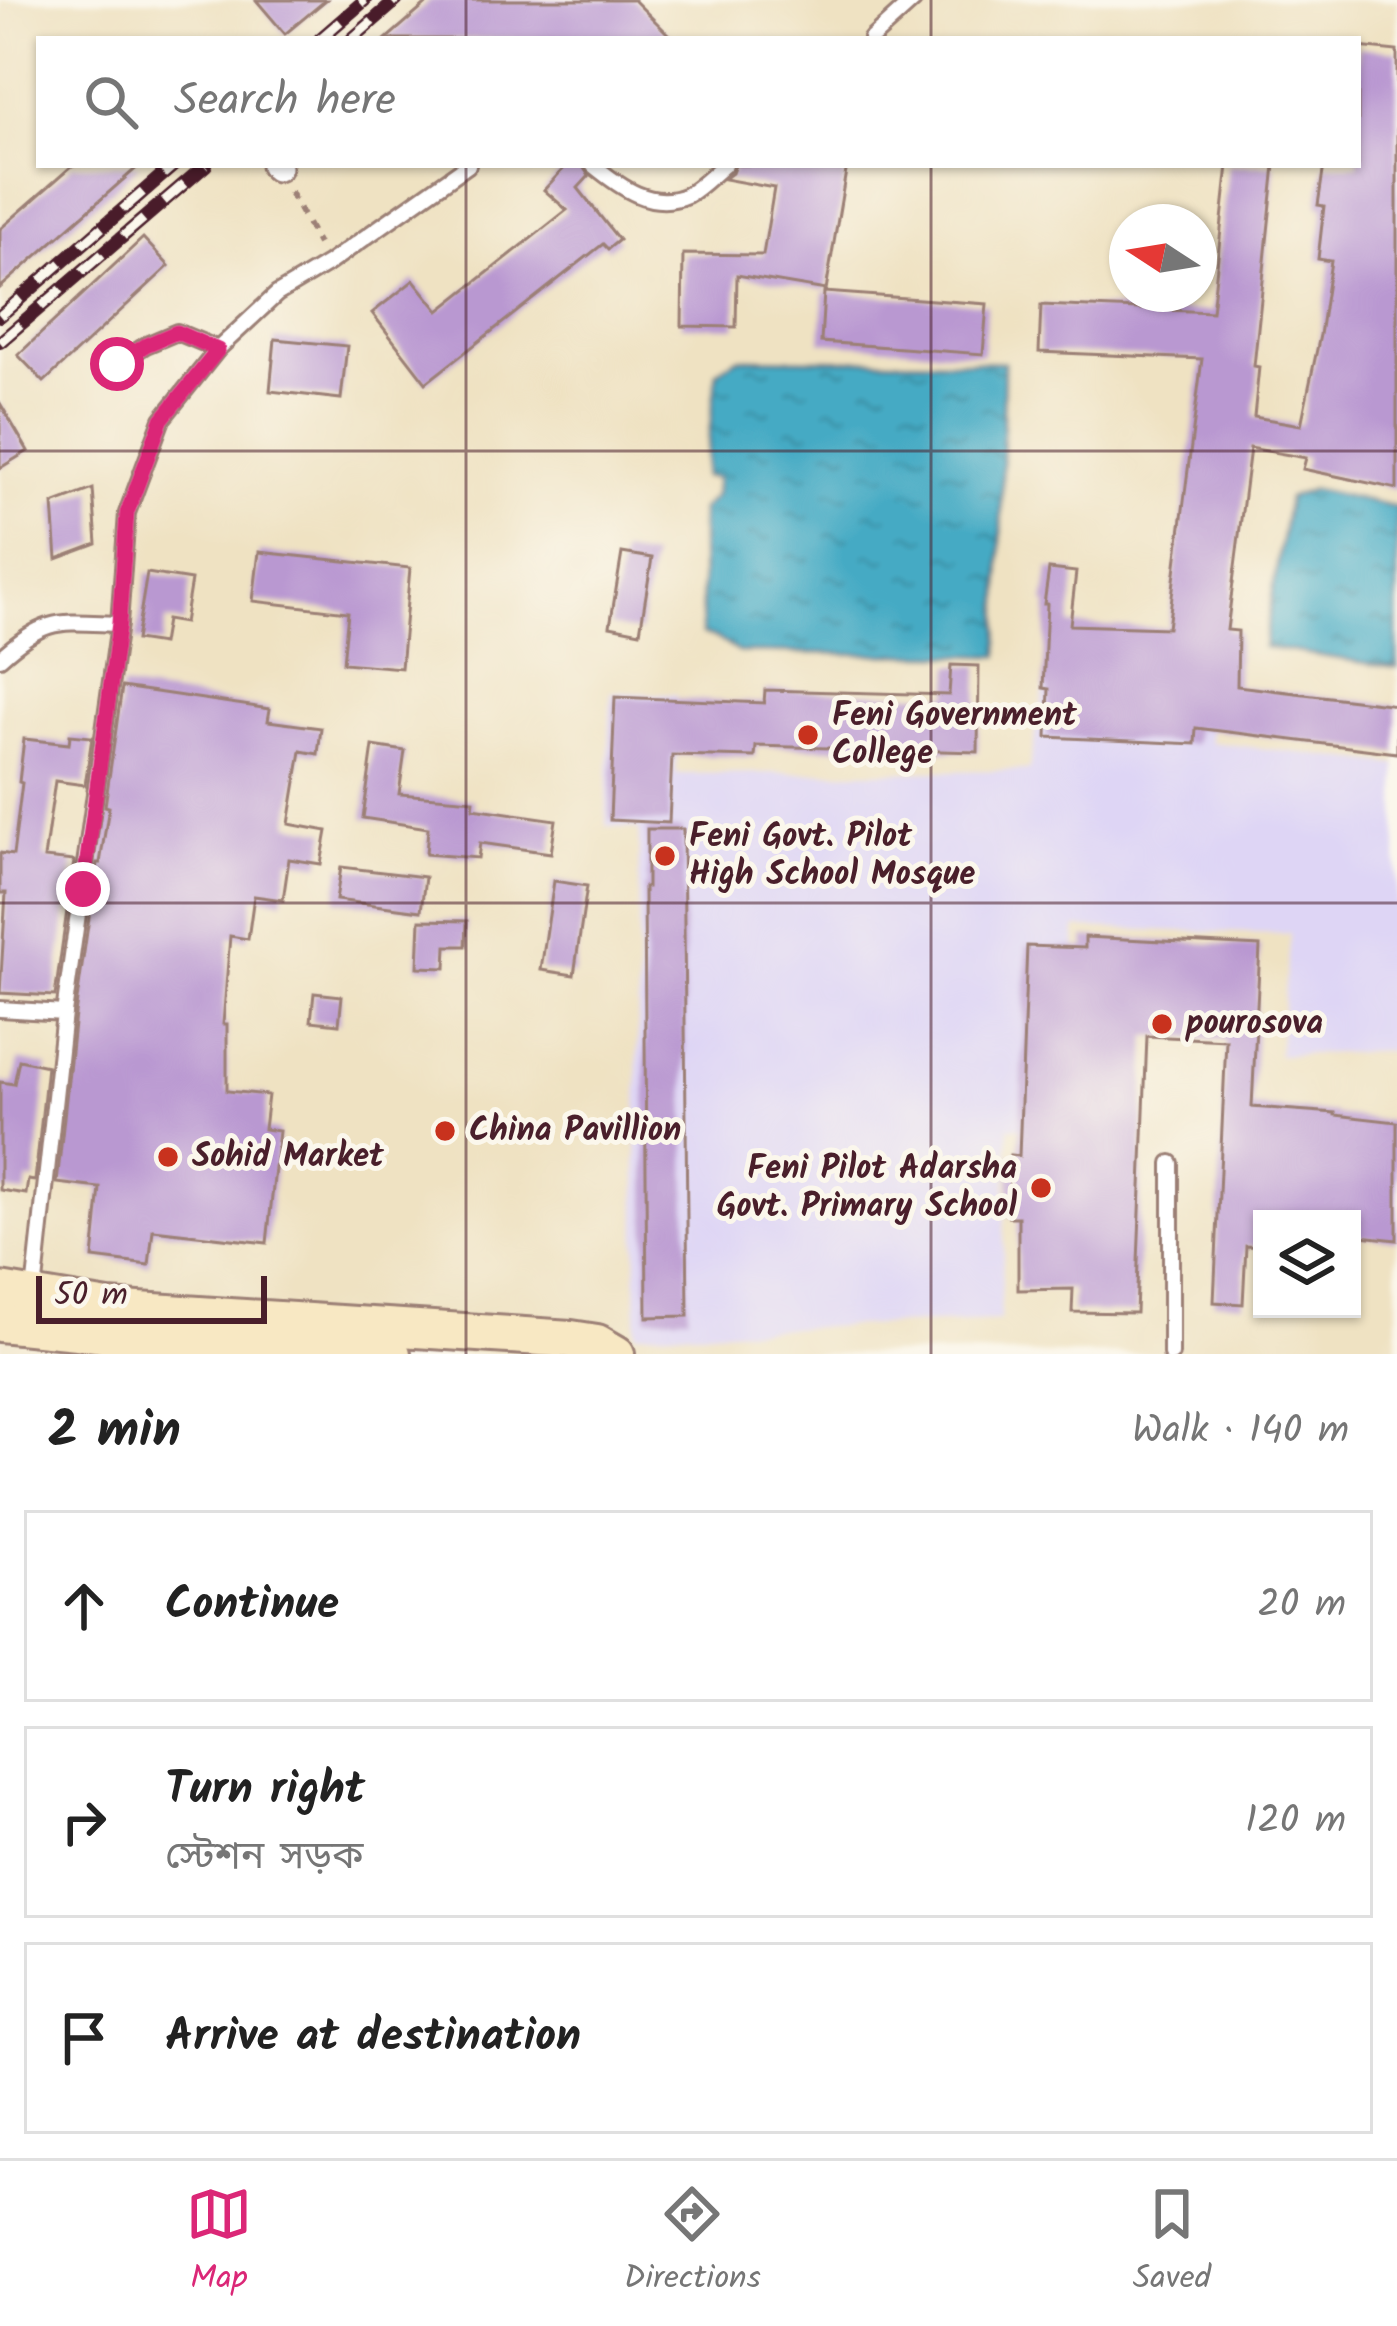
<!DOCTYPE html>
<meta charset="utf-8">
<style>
body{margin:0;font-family:Kalam,"Noto Sans Bengali",sans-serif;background:#f6f6f6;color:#222}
.controls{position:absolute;right:36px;bottom:36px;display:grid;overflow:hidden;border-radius:0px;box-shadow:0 3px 9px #0004}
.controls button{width:108px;height:108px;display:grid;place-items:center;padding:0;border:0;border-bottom:3px solid #e0e0e0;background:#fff;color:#222;font:60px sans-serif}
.compass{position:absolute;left:1109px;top:204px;width:108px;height:108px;border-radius:50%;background:#fff;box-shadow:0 3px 9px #0004;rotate:282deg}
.scale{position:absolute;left:36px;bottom:30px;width:231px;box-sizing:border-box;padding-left:12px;border:6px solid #4a1f2b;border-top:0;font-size:33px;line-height:42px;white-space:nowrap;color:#4a1f2b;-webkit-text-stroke:9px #fbf7ec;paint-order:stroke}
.stop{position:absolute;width:36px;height:36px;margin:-27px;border:9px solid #db2777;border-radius:50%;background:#fff}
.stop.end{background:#db2777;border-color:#fff;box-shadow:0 3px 12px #0008}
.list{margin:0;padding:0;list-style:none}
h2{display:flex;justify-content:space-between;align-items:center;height:156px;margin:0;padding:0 48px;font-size:51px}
h2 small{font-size:39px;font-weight:400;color:#767676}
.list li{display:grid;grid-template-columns:78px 1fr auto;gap:36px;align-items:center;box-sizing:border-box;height:192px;margin:0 24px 24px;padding:0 24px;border:3px solid #e0e0e0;border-radius:0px}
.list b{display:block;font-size:45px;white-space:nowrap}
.list p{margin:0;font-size:39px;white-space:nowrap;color:#767676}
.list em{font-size:39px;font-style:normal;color:#767676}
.icon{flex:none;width:66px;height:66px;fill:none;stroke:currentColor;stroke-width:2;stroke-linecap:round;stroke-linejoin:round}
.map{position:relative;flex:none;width:1397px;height:1354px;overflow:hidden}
.search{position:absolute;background:#fff;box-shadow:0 3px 9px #0004;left:36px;right:36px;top:36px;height:132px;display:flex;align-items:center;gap:30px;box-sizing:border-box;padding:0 42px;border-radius:0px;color:#767676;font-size:45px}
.sheet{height:804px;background:#fff}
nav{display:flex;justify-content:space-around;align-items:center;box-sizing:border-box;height:168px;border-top:3px solid #e0e0e0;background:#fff;font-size:33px;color:#767676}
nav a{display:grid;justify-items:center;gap:6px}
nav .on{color:#db2777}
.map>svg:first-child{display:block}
</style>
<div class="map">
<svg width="1397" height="1354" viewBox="0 0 1397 1354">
<defs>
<pattern id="water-ripples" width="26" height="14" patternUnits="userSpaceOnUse" patternTransform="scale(3)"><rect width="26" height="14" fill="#44aac4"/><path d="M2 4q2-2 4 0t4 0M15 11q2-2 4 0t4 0" fill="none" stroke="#3b8a9f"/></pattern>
</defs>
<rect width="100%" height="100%" fill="#fbf7ec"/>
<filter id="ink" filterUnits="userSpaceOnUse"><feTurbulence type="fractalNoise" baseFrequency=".00833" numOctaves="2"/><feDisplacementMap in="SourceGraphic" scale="24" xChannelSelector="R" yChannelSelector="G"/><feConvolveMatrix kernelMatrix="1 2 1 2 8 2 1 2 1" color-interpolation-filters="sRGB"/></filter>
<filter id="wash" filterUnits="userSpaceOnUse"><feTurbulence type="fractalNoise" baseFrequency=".004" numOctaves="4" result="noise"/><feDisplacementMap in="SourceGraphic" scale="48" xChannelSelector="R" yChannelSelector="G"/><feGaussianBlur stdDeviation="2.7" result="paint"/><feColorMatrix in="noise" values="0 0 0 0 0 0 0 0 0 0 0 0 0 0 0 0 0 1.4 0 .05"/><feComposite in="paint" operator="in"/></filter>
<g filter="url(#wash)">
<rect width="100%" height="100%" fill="#efe2c2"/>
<!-- built -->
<polygon fill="#ded5f5" points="1045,684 1209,691 1210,742 1397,765 1397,1051 1278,1055 1290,934 1076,928 1072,1130 1009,1127 1000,1321 636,1333 639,829 606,826 611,692 676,695 676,774 1029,770"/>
<!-- water -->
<g fill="url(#water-ripples)" stroke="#476478" stroke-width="3">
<polygon points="738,358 1004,362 999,656 738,652 718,639 702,634 701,510 715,495 717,478 704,476 717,372"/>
<polygon points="1313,489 1397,507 1397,668 1264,647 1288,498"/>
</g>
<g id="blocks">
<!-- building -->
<g fill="#b998d1">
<polygon points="256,0 326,0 285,34"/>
<polygon points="431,0 634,0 673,39 386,39"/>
<polygon points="1358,47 1397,51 1397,489 1303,469 1306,458 1250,448 1227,630 1238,631 1237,686 1397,705 1397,753 1196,728 1195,744 1047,737 1049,689 1043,688 1047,604 1044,604 1049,569 1076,572 1070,625 1168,628 1202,359 1039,352 1041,305 1212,312 1228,165 1275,165 1254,366 1259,367 1254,417 1301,425 1320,335 1331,261 1318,259 1324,206 1318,205 1324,165 1358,165"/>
<polygon points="73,165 140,165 0,288 0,229"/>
<polygon points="567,165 582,165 589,176 578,188 619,240 608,249 603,244 426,383 372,313 414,280 439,311 567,210 544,190"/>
<polygon points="735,165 847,165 826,290 737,275 736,327 682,326 683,254 763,255 774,188 724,179 732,173"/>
<polygon points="143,238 169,266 44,382 18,355"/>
<polygon points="824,292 987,304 983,354 821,342"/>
<polygon points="275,339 347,346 341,399 270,391"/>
<polygon points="0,403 28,451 0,468"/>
<polygon points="93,489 97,544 57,559 53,504"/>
<polygon points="259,552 410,568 401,668 343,663 348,612 253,601"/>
<polygon points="622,553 652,558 640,632 610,626"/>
<polygon points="147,573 191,580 184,623 166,620 162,644 136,640"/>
<polygon points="951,665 979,666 978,752 756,746 755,757 672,755 669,823 610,820 615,697 764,703 765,690 949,695"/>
<polygon points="122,687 270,709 268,721 321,728 318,754 301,751 289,824 327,831 321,864 289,859 283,900 254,896 248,939 230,936 223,1024 227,1024 227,1091 268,1095 264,1129 279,1131 267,1243 153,1230 149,1265 93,1258 100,1188 57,1183 75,1014 97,863 100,863 109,807 105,806"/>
<polygon points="70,735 92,737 85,785 55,781 44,858 74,861 55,996 0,993 6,893 0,893 0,853 13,855 22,783 19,782 24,739 69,744"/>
<polygon points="373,746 405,751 399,794 474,800 473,808 556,820 551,853 480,843 478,858 426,854 428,828 363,818"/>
<polygon points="647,829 683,829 688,1316 647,1317 644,887 647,887"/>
<polygon points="341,867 425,877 421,911 336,900"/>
<polygon points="554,881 587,886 574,975 541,970"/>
<polygon points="420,920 467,921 466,946 447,946 446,968 418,967"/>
<polygon points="1085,937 1260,946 1252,1107 1335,1113 1335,1115 1397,1122 1397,1240 1352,1235 1352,1219 1262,1219 1262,1247 1246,1246 1243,1304 1214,1302 1226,1040 1147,1036 1136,1313 1072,1312 1073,1289 1018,1290 1018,1217 1009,1217 1010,1155 1019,1156 1027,946 1085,948"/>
<polygon points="314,993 342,996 339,1024 311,1021"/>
<polygon points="19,1060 47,1066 35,1181 28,1180 26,1194 0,1190 0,1082 14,1084"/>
</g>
</g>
</g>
<g filter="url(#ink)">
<use href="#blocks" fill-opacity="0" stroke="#9c8076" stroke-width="3"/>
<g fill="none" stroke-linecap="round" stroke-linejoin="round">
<defs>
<g id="lane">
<polyline points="871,39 914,0"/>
<path d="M593,165C620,187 652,211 687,195C700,188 713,174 724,165"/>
<polyline points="117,364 146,345 177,332 218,349"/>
<path d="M0,658C47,616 59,622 119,624"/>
<polyline points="0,1009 64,1013"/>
<polyline points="1171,1163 1171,1354"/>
<polyline points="34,1292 64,1013 119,624 127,513 162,419 218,349 277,294 329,263 468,165"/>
</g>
<polyline id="street" points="275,165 277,167"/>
<g id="secondary">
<polyline points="0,1291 108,1309 571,1339 597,1343 616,1354"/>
<polyline points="0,1323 106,1334 392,1354"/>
</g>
</defs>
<!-- lane casing -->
<use href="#lane" stroke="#9c8076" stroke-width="20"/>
<!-- street casing -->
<use href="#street" stroke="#9c8076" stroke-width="33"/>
<!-- secondary casing -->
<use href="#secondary" stroke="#9c8076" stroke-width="42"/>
<!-- path -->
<polyline stroke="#9c8076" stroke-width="6" stroke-dasharray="9 9" stroke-linecap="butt" points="290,192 318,244"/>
<!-- lane -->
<use href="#lane" stroke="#fff" stroke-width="14"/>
<!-- street -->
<use href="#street" stroke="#fff" stroke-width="27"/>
<!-- secondary -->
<use href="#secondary" stroke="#f8e8c3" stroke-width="36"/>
<defs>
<g id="rail">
<polyline points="320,39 365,0"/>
<polyline points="352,39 397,0"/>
<polyline points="0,316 174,165"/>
<polyline points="0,342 206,165"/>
</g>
</defs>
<!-- rail casing -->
<use href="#rail" stroke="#4a1f2b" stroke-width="14"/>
<!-- rail -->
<use href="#rail" stroke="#fbf7ec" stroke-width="9" stroke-dasharray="27" stroke-linecap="butt"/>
</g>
</g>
<g fill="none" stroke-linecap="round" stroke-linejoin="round" filter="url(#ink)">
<!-- route -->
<polyline stroke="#db2777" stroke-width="15" points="83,889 119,623 127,513 162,419 218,350 177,332 146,345 117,364"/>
</g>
<!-- grid -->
<path fill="none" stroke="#4a1f2b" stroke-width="3" stroke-opacity="0.55" d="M466,0V39M931,0V39M466,165V1354M931,165V1354M0,451H1397M0,903H1397"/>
<!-- markers -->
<g fill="#c8321e" stroke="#fbf7ec" stroke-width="4.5">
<circle cx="808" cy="735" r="12"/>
<circle cx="665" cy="856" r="12"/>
<circle cx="1162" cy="1024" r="12"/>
<circle cx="445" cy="1131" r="12"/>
<circle cx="168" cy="1157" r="12"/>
<circle cx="1041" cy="1188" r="12"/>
</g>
<g text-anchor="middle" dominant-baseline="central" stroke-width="10" stroke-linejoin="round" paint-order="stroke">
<!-- poi labels -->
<g font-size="33" font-weight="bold" fill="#4a1f2b" stroke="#fbf7ec" text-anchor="start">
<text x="832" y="716">Feni Government<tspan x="832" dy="38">College</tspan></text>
<text x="689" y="837">Feni Govt. Pilot<tspan x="689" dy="38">High School Mosque</tspan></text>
<text x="1186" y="1024">pourosova</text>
<text x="469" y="1131">China Pavillion</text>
<text x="192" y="1157">Sohid Market</text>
<text x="1017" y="1169" text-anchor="end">Feni Pilot Adarsha<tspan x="1017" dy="38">Govt. Primary School</tspan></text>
</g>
</g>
</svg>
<div class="controls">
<button><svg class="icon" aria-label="layers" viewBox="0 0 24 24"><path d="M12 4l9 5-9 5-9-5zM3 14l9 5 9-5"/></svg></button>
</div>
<svg class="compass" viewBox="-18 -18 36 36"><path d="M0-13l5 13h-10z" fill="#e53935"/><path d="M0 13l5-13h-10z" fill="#767676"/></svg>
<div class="scale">50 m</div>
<div class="stop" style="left:117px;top:364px"></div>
<div class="stop end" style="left:83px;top:889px"></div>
<div class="search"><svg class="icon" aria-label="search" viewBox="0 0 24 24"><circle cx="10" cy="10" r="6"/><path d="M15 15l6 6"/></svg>Search here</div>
</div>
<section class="sheet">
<h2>2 min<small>Walk · 140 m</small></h2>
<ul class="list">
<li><svg class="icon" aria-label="ahead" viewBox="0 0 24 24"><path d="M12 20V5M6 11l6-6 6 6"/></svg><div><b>Continue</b></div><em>20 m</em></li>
<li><svg class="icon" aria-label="right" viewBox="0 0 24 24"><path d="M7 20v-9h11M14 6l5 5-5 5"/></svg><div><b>Turn right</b><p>স্টেশন সড়ক</p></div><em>120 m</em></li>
<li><svg class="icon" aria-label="arrive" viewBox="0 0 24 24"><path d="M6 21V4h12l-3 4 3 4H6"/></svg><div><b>Arrive at destination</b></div></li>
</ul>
</section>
<nav>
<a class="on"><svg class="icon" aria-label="map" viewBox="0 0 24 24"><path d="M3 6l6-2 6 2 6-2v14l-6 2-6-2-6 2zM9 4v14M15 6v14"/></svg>Map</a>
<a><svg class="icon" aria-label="directions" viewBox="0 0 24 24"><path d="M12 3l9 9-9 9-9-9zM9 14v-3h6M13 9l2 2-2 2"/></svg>Directions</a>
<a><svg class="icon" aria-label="saved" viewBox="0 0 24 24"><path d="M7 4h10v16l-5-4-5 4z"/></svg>Saved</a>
</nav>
